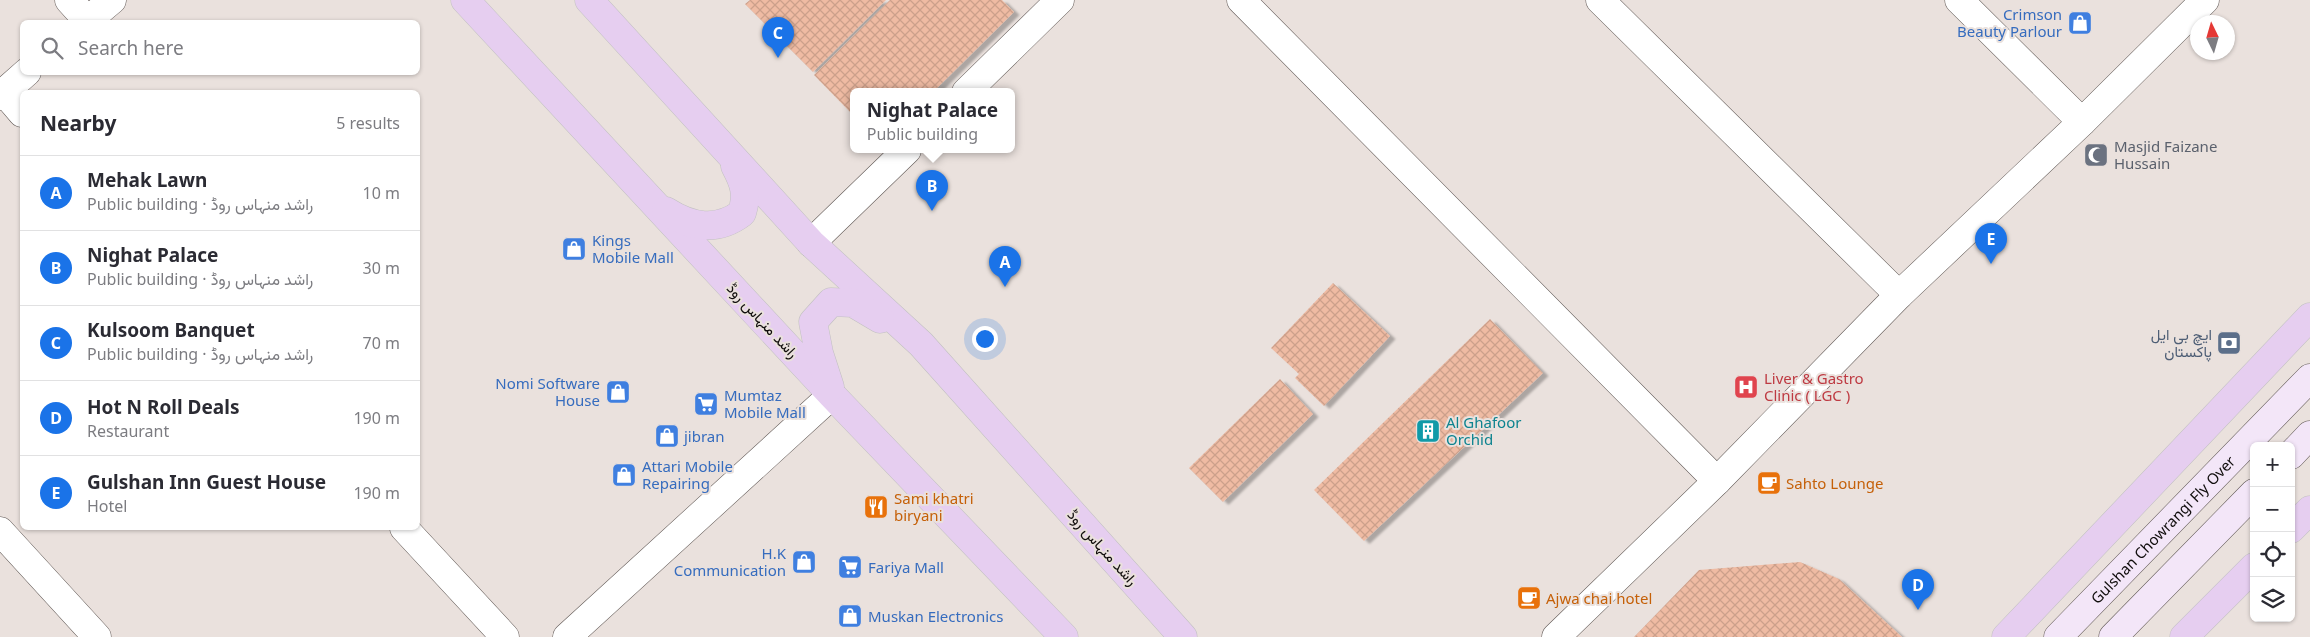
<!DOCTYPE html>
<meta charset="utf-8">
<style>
body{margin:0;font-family:"Noto Sans",Vazirmatn,sans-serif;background:#f2f2f3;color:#2b2b33}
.controls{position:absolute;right:15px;bottom:15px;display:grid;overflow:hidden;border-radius:8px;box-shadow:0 1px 4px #0004}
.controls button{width:45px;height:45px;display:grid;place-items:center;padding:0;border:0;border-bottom:1px solid #e1e1e2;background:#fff;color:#2b2b33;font:25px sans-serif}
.compass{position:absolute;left:2190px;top:15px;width:45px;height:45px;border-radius:50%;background:#fff;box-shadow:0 1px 4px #0004;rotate:355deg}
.you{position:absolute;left:984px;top:338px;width:18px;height:18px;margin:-12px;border:4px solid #fff;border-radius:50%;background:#1a73e8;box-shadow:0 0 0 8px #1a73e833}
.badge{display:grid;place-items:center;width:32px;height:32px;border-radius:50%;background:#1a73e8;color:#fff;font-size:16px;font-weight:700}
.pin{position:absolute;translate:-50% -41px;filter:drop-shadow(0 1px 2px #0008)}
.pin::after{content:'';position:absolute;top:26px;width:18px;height:15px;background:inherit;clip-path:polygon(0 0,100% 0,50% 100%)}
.popup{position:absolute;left:850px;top:88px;width:165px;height:65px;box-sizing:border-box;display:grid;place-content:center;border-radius:8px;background:#fff;filter:drop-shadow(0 1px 4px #0005);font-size:16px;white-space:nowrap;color:#7c7c81}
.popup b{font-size:19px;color:#2b2b33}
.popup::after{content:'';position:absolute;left:50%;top:100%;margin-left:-10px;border:10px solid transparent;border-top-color:#fff}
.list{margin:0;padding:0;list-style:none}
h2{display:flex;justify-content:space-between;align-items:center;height:65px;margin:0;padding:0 20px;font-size:21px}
h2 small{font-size:16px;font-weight:400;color:#7c7c81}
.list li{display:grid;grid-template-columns:32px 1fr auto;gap:15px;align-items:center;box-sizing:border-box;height:75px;padding:0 20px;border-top:1px solid #e1e1e2}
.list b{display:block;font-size:19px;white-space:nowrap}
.list p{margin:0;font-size:16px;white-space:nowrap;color:#7c7c81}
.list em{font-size:16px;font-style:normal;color:#7c7c81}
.icon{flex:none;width:28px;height:28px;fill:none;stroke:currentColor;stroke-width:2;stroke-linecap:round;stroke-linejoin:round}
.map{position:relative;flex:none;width:2310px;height:637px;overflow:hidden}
.search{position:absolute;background:#fff;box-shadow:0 1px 4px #0004;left:20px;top:20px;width:400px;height:55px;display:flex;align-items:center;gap:12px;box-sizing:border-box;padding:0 18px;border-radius:8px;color:#7c7c81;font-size:19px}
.panel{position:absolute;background:#fff;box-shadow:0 1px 4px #0004;left:20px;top:90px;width:400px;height:440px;border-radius:8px}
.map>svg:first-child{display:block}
</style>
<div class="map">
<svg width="2310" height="637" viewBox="0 0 2310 637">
<defs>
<pattern id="building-cross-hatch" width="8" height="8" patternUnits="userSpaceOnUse" patternTransform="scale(1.25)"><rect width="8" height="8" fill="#efbba3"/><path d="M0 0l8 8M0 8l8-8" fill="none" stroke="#cca08b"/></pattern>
<filter id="shadow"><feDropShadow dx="5.5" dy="3" stdDeviation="1" flood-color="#0004"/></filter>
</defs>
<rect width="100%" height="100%" fill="#eae1dd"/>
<!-- building -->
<g fill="url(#building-cross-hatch)" filter="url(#shadow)">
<polygon points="750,0 886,0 813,72 745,4"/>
<polygon points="890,0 1002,0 1014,12 933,92 853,92 853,115 814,75"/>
<polygon points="1333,283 1390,336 1324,406 1295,378 1299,374 1271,348"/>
<polygon points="1490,319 1543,373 1364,541 1314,490"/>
<polygon points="1280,379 1313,414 1223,502 1189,468"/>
<polygon points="1800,562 1839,579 1902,637 1634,637 1699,570"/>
</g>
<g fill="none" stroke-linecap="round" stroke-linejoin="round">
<defs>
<g id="minor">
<polyline points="69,0 88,21"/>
<polyline points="1241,0 1717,481"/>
<polyline points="1600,0 1899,295"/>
<polyline points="1959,0 2082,122"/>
<polyline points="4,92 22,113"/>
<polyline points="966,92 1060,0"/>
<polyline points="811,243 907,150"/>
<polyline points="404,528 505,637"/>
<polyline points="0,531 97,637"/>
<polyline points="567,637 832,395"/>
<polyline points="1556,637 1717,481 1899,295 2082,122 2205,0"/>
</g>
<g id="tertiary">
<polyline points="86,22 112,0"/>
<polyline points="0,96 27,72"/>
</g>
<g id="secondary">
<polyline points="2291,455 2310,435"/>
<path id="s1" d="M2058,637L2310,378"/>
<polyline points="2113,637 2254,493"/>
</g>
<g id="primary">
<polyline points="465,0 832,395 1064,637"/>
<polyline points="589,0 811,243 921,344 1183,637"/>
<path d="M666,211C691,227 717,232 742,213C748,194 744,183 735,166"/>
<polyline points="830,387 819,353 813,322 831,302 853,303 880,319"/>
<polyline points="2291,529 2310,510"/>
<polyline points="2006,637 2310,317"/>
<polyline points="2184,637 2254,567"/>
</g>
</defs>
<!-- minor casing -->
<use href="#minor" stroke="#605855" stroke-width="29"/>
<!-- tertiary casing -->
<use href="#tertiary" stroke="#605855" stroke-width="29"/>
<!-- secondary casing -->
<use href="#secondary" stroke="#605855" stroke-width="29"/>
<!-- primary casing -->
<use href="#primary" stroke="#c1c0c0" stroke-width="29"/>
<!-- minor -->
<use href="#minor" stroke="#fff" stroke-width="28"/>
<!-- tertiary -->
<use href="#tertiary" stroke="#fff" stroke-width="28"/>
<!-- secondary -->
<use href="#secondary" stroke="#f3e6f8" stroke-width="28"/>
<!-- primary -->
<use href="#primary" stroke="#e6cef0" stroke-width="28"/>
</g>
<!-- icons -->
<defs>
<symbol id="shop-square" viewBox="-11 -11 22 22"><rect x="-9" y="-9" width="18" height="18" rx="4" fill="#3f7fe0" stroke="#eae1dd"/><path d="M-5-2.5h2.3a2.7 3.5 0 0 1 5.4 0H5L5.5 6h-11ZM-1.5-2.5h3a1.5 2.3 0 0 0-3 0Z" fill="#fff"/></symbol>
<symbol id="mosque-square" viewBox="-11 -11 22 22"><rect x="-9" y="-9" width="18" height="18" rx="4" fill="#6b7280" stroke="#eae1dd"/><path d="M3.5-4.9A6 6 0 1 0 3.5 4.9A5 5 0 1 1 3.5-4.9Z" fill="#fff"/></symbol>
<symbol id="bank-square" viewBox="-11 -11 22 22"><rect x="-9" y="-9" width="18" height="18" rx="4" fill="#5c6f8a" stroke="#eae1dd"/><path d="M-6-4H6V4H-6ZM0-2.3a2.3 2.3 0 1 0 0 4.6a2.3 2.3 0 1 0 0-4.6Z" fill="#fff"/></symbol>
<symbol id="hospital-square" viewBox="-11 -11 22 22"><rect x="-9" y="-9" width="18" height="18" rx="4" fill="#e0444e" stroke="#eae1dd"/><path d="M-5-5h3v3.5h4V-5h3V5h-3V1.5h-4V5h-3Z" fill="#fff"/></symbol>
<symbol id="supermarket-square" viewBox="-11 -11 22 22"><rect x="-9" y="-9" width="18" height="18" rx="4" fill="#3f7fe0" stroke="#eae1dd"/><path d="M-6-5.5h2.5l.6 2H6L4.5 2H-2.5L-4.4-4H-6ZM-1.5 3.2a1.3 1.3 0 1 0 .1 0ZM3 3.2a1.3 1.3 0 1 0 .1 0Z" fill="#fff"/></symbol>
<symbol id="building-square" viewBox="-11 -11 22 22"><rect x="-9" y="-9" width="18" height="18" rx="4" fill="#0f9aa8" stroke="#eae1dd"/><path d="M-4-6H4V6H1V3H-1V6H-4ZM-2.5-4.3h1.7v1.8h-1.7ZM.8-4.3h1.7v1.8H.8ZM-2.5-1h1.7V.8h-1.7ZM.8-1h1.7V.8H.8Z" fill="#fff"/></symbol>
<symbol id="cafe-square" viewBox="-11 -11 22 22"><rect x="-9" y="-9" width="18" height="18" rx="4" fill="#e8710a" stroke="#eae1dd"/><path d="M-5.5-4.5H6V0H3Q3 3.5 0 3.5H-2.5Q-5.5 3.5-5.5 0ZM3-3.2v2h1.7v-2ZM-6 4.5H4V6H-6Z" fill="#fff"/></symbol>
<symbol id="restaurant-square" viewBox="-11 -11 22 22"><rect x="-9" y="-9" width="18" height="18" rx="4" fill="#e8710a" stroke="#eae1dd"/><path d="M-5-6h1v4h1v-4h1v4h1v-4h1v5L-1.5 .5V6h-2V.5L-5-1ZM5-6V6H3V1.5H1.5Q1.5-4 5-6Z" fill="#fff"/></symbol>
</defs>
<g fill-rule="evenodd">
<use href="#shop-square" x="2066" y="9" width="28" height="28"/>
<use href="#mosque-square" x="2082" y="141" width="28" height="28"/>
<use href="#shop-square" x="560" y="235" width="28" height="28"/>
<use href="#bank-square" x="2215" y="329" width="28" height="28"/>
<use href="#hospital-square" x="1732" y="373" width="28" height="28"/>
<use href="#shop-square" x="604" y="378" width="28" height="28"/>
<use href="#supermarket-square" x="692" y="390" width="28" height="28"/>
<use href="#building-square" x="1414" y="417" width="28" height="28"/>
<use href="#shop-square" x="653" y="422" width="28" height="28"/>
<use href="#shop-square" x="610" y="461" width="28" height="28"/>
<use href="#cafe-square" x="1755" y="469" width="28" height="28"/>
<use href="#restaurant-square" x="862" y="493" width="28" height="28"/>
<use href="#shop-square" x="790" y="548" width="28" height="28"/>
<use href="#supermarket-square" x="836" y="553" width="28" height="28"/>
<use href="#cafe-square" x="1515" y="584" width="28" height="28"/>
<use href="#shop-square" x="836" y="602" width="28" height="28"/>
</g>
<g text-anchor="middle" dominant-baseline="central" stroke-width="4" stroke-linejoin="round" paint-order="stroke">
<!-- shop labels -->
<g font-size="15" fill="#366cbe" stroke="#eae1dd" text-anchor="start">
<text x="2062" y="14" text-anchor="end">Crimson<tspan x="2062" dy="17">Beauty Parlour</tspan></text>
<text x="592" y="240">Kings<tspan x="592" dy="17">Mobile Mall</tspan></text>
<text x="600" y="383" text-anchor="end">Nomi Software<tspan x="600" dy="17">House</tspan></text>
<text x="724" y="395">Mumtaz<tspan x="724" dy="17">Mobile Mall</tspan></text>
<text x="684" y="436">jibran</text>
<text x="642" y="466">Attari Mobile<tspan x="642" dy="17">Repairing</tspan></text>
<text x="786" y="553" text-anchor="end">H.K<tspan x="786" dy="17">Communication</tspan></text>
<text x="868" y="567">Fariya Mall</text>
<text x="868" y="616">Muskan Electronics</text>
</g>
<!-- worship labels -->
<g font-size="15" fill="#5b616d" stroke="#eae1dd" text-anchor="start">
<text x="2114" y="146">Masjid Faizane<tspan x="2114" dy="17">Hussain</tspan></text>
</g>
<!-- street labels -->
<g font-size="15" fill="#110e0d" stroke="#eae1dd">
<text transform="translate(763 320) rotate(47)">راشد منہاس روڈ</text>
<text stroke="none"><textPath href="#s1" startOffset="150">Gulshan Chowrangi Fly Over</textPath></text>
<text transform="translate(1103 547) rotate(48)">راشد منہاس روڈ</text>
</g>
<!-- service labels -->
<g font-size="15" fill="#4e5e75" stroke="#eae1dd" text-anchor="end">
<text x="2212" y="334">ایچ بی ایل<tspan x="2212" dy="17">پاکستان</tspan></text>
</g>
<!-- health labels -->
<g font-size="15" fill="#be3a42" stroke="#eae1dd" text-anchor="start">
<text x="1764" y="378">Liver &amp; Gastro<tspan x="1764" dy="17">Clinic ( LGC )</tspan></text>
</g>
<!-- culture labels -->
<g font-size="15" fill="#0d838f" stroke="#eae1dd" text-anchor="start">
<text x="1446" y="422">Al Ghafoor<tspan x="1446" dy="17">Orchid</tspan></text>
</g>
<!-- food labels -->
<g font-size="15" fill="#c56008" stroke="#eae1dd" text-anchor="start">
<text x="1786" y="483">Sahto Lounge</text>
<text x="894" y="498">Sami khatri<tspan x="894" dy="17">biryani</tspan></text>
<text x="1546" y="598">Ajwa chai hotel</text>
</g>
</g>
</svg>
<div class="controls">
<button>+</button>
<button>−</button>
<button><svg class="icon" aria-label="locate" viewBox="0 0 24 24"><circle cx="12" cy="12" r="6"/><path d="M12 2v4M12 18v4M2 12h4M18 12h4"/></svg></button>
<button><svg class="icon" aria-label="layers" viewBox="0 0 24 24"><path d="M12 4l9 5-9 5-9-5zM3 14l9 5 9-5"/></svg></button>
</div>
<svg class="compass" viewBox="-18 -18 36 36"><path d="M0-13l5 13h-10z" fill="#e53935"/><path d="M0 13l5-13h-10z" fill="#7c7c81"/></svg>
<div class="you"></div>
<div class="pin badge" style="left:1005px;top:287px">A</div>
<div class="pin badge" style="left:932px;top:211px">B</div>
<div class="popup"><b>Nighat Palace</b>Public building</div>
<div class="pin badge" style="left:778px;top:58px">C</div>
<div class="pin badge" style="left:1918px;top:610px">D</div>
<div class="pin badge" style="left:1991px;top:264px">E</div>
<div class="search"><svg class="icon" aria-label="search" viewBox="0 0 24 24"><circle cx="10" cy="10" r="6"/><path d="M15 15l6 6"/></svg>Search here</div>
<section class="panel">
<h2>Nearby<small>5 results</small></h2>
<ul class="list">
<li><span class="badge">A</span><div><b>Mehak Lawn</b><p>Public building · راشد منہاس روڈ</p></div><em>10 m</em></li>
<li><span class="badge">B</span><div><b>Nighat Palace</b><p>Public building · راشد منہاس روڈ</p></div><em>30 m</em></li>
<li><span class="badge">C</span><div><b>Kulsoom Banquet</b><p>Public building · راشد منہاس روڈ</p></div><em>70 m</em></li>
<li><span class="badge">D</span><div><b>Hot N Roll Deals</b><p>Restaurant</p></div><em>190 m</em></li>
<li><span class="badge">E</span><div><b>Gulshan Inn Guest House</b><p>Hotel</p></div><em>190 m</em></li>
</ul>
</section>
</div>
